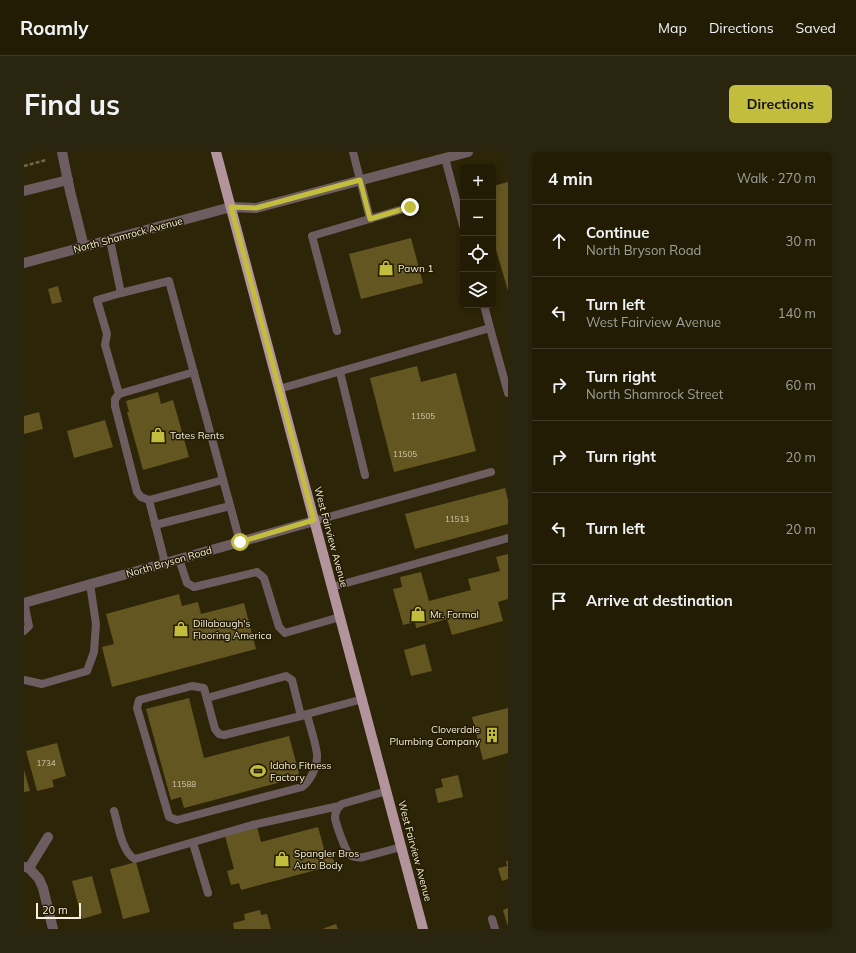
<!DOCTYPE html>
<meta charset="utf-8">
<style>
body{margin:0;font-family:Mulish,sans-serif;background:#2a250f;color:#f1f3f6}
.controls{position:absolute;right:12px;top:12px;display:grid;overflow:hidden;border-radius:6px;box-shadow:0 2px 6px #0003}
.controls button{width:36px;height:36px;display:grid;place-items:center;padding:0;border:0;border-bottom:1px solid #3f3a27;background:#221c05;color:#f1f3f6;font:20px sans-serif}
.scale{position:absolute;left:12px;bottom:10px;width:45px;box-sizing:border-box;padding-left:4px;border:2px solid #f4efde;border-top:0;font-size:11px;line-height:14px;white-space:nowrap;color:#f4efde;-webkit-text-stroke:3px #231c00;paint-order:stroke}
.stop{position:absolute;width:12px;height:12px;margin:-9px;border:3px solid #c3bd3e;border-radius:50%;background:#fff}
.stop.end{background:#c3bd3e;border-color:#fff;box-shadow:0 1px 4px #0008}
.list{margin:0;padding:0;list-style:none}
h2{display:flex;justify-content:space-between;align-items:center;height:52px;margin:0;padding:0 16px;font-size:17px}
h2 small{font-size:13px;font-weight:400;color:#a2a19a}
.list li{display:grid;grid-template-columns:26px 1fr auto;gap:12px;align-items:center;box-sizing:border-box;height:72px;padding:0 16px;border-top:1px solid #3f3a27}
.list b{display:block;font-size:15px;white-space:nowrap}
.list p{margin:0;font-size:13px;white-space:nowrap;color:#a2a19a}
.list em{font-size:13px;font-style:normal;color:#a2a19a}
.icon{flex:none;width:22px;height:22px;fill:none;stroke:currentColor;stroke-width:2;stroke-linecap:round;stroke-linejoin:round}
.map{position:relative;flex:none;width:484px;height:777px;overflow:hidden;border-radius:6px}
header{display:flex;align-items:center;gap:24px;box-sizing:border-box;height:56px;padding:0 20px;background:#221c05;border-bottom:1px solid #3f3a27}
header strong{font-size:19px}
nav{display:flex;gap:22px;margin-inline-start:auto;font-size:14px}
.intro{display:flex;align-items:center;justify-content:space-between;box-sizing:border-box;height:96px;padding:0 24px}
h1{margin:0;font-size:28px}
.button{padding:10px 18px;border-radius:6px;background:#c3bd3e;color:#111;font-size:14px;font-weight:700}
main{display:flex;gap:24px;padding:0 24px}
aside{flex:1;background:#221c05;border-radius:6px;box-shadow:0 2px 6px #0003}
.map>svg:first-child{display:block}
</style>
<header>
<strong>Roamly</strong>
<nav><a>Map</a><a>Directions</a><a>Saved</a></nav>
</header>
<div class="intro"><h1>Find us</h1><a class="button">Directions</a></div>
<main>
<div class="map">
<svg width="484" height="777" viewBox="0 0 484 777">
<rect width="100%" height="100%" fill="#2d2507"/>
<!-- building -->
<g fill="#645621">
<polygon points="484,30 484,139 469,87 469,34"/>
<polygon points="387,86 399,131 337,147 325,102"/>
<polygon points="34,134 38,150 28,152 24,137"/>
<polygon points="393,214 397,230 432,221 452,299 370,320 346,226"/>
<polygon points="134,240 137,252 149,248 165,305 119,318 103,260 105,260 102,249"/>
<polygon points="15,260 19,277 0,282 0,264"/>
<polygon points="81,268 89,295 50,306 43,279"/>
<polygon points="481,336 484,348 484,372 391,397 381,362"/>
<polygon points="484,402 484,447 474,450 479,469 428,483 423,467 392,476 391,470 379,473 369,437 378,435 376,425 397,420 405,449 447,438 444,427 476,419 472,405"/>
<polygon points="155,442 158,454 174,450 177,462 220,451 232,497 88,535 78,495 90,492 82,462"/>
<polygon points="401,492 408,519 387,524 380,498"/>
<polygon points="165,546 180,606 265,584 276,625 160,656 157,645 147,648 122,557"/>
<polygon points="484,556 484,601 459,608 448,565"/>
<polygon points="33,591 42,624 28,628 30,635 13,639 2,599"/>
<polygon points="0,618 6,639 0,640"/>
<polygon points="434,623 439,645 414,651 411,637 419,635 417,627"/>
<polygon points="233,675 237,690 294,675 301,700 307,698 311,713 217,738 215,731 207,733 203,719 210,717 201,684"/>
<polygon points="482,709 484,709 484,727 478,729 474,716 483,714"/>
<polygon points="112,710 126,760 99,767 86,717"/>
<polygon points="68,724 78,761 58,767 48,729"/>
<polygon points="484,756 484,775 479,758"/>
<polygon points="236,758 237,763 243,762 247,777 210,777 209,771 221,768 220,762"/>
<polygon points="312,772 314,777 298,777"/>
</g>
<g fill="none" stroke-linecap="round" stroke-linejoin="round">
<!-- path -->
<polyline stroke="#6f684e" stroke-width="2.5" stroke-dasharray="4 2" stroke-linecap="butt" points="0,14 22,8"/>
<!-- service -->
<g stroke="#6d5d61" stroke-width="8">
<polyline points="329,0 346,67"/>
<polyline points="421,6 439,74"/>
<polyline points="86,88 97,141 145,129 216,390"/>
<polyline points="460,153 466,176"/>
<polyline points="313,179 288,84 386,55"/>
<polyline points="170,220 95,242 91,247 91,254 113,340 117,345 125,348 199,328"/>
<polyline points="316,220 341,323"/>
<polyline points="255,237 466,176 484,241"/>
<polyline points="95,242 81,193 83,182 73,148 97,141"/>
<polyline points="125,348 141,411"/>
<polyline points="290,369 467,320"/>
<polyline points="131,373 206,354"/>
<polyline points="155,407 163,431 170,435 233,420 240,426 255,475 261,481 316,465"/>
<polyline points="308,435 484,386"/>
<polyline points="0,479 5,474 0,450"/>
<polyline points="0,528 18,532 63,519 70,500 72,472 66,432"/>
<polyline points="183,546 262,524 268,528 277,564"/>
<path d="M283,562C285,571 294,598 293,605C293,616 286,629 278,635L153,668L145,665L113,556L115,548L168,534L180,536L191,577L195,582L200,583L277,564L283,562L339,547"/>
<path d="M363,639L318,652C314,655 311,660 311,666C312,672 321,698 325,702C329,706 334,706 340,705L377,695"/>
<path d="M90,659C94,672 98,701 111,707L228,673L315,654"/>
<polyline points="169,691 184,741"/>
<polyline points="468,767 471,777"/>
</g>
<!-- minor -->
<g stroke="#6d5d61" stroke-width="10">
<polyline points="38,0 46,39 60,95"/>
<polyline points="0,39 44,28"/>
<polyline points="0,451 290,369"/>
<polyline points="0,715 5,716 24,685"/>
<polyline points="5,716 15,727 19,736 29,777"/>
</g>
<!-- tertiary -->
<polyline stroke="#6d5d61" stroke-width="10" points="0,111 207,55 232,56 444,0"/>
<!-- primary -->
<polyline stroke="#b4949c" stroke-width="10" points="192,0 399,777"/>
</g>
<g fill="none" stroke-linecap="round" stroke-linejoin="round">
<!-- route -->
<polyline stroke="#c3bd3e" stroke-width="5" points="216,390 290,368 207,55 232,56 336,28 346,67 386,55"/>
</g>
<!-- icons -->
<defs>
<symbol id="shop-bare" viewBox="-9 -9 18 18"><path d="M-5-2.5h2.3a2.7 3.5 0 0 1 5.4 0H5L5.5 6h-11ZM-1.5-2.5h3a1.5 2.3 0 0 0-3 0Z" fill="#c3bd3e" stroke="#231c00" stroke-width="2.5" paint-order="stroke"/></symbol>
<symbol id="building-bare" viewBox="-9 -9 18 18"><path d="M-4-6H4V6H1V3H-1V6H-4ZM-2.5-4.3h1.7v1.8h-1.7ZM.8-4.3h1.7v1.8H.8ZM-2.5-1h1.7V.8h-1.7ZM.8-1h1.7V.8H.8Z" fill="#c3bd3e" stroke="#231c00" stroke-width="2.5" paint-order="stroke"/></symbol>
<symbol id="stadium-bare" viewBox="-9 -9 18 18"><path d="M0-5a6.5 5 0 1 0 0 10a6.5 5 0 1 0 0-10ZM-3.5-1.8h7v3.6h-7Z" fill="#c3bd3e" stroke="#231c00" stroke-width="2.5" paint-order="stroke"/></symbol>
</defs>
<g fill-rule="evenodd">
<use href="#shop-bare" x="351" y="105" width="22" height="22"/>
<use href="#shop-bare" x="123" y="272" width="22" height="22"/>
<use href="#shop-bare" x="383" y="451" width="22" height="22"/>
<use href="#shop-bare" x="146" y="466" width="22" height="22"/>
<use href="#building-bare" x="457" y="572" width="22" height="22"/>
<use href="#stadium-bare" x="223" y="608" width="22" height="22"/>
<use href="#shop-bare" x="247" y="696" width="22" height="22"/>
</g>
<g text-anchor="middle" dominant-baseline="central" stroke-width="3" stroke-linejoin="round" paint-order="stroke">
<!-- number labels -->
<g font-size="8" fill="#d0c9af">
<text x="399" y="264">11505</text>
<text x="381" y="302">11505</text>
<text x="433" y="367">11513</text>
<text x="22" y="611">1734</text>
<text x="160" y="632">11588</text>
</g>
<!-- street labels -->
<g font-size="10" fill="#f4efde" stroke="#231c00">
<text transform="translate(104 83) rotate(-15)">North Shamrock Avenue</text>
<text transform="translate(307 385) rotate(75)">West Fairview Avenue</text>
<text transform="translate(145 410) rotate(-16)">North Bryson Road</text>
<text transform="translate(391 699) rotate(75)">West Fairview Avenue</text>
</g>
<!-- poi labels -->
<g font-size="10" fill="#f4efde" stroke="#231c00" text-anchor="start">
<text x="374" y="116">Pawn 1</text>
<text x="146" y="283">Tates Rents</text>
<text x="406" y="462">Mr. Formal</text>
<text x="169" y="471">Dillabaugh's<tspan x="169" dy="12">Flooring America</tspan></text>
<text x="456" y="577" text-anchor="end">Cloverdale<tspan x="456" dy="12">Plumbing Company</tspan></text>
<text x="246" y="613">Idaho Fitness<tspan x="246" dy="12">Factory</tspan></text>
<text x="270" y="701">Spangler Bros<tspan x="270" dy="12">Auto Body</tspan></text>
</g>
</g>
</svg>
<div class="controls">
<button>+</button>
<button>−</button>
<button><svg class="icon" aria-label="locate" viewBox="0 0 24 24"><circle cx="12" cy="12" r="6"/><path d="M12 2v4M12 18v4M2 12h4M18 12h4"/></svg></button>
<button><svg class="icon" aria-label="layers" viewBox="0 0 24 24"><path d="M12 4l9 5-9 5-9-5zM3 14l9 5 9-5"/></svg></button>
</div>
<div class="scale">20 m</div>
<div class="stop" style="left:216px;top:390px"></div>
<div class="stop end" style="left:386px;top:55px"></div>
</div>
<aside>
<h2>4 min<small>Walk · 270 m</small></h2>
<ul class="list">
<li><svg class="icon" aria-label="ahead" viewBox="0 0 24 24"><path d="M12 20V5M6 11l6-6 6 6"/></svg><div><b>Continue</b><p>North Bryson Road</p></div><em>30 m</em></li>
<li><svg class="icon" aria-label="left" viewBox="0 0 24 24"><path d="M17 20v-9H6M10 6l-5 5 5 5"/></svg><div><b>Turn left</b><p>West Fairview Avenue</p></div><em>140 m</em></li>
<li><svg class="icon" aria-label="right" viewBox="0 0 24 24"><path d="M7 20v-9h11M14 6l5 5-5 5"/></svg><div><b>Turn right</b><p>North Shamrock Street</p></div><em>60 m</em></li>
<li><svg class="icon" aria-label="right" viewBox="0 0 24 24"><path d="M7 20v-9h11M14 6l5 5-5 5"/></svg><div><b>Turn right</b></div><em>20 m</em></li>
<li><svg class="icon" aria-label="left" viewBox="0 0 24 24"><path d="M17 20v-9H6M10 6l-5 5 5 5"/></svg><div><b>Turn left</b></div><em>20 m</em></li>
<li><svg class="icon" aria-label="arrive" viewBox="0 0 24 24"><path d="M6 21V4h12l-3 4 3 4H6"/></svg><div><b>Arrive at destination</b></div></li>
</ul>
</aside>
</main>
